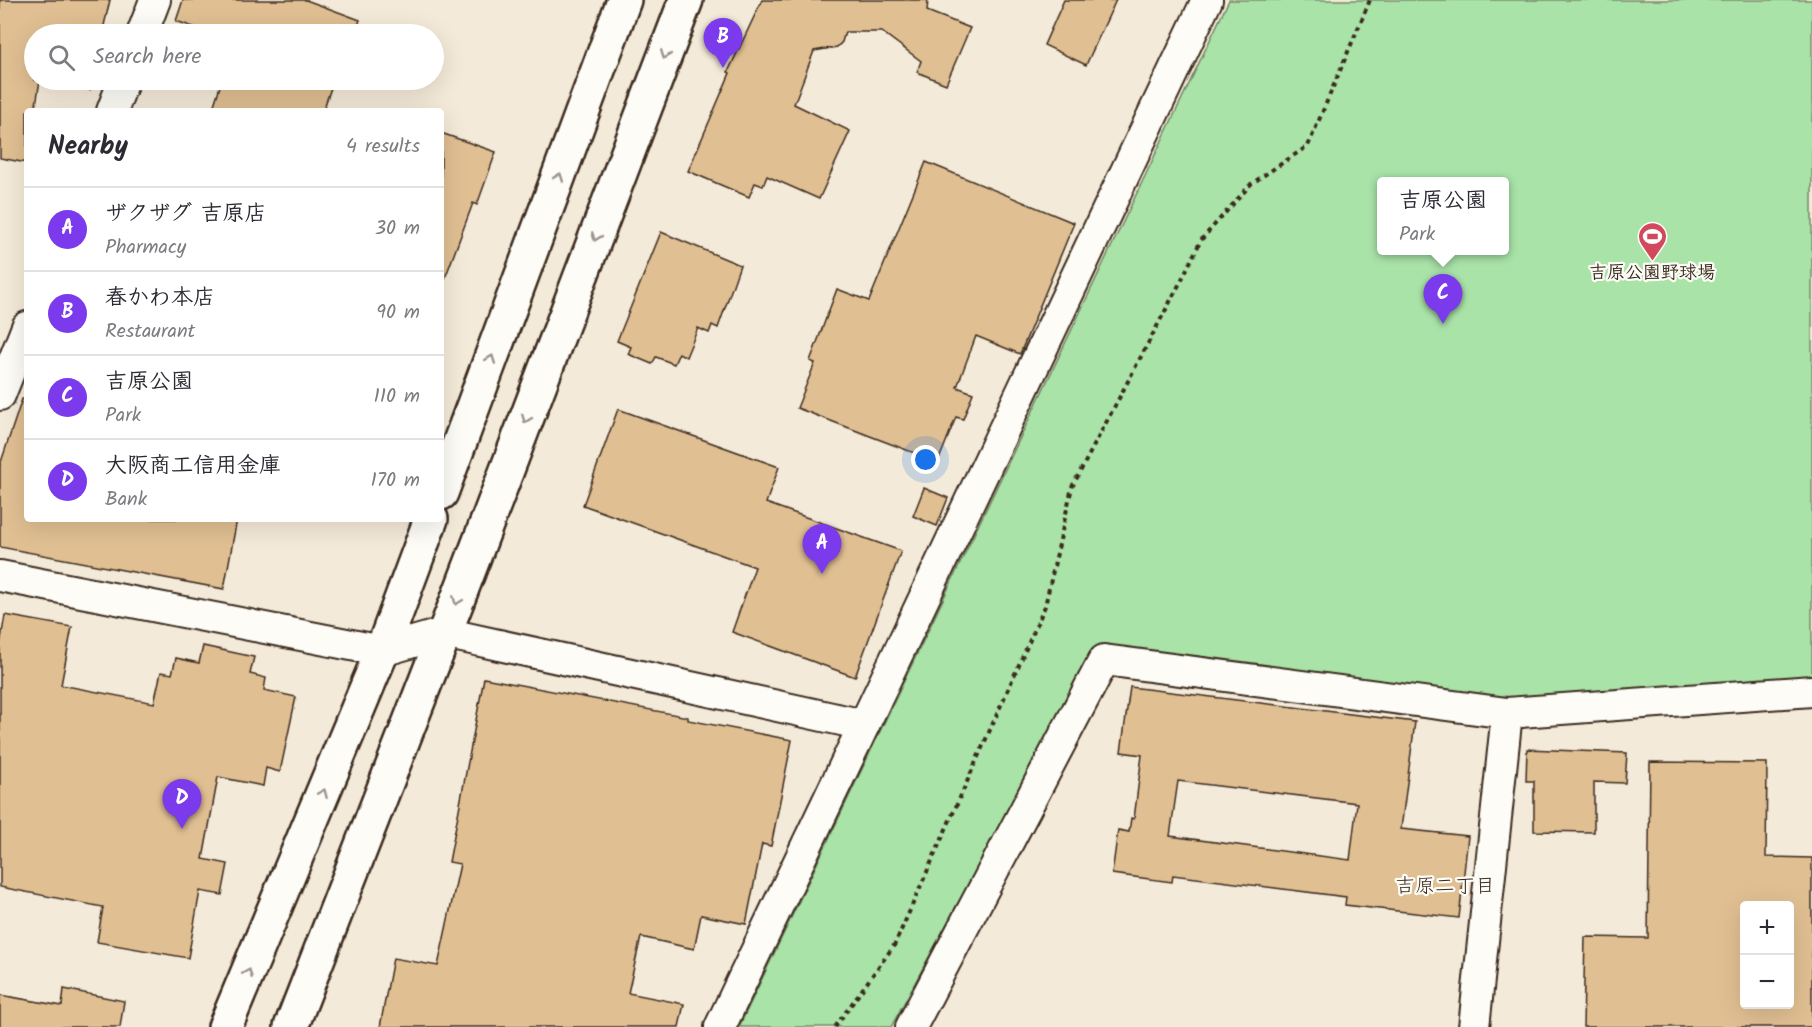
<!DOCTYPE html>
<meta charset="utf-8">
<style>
body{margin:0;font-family:Kalam,"Klee One",sans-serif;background:#f2f2f3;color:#2b2b33}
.controls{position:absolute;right:18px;bottom:18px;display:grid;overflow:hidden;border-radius:6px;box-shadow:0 6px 24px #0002}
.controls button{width:54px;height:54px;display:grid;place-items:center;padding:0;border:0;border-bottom:2px solid #e1e1e2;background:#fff;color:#2b2b33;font:30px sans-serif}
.you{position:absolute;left:926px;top:460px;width:21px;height:21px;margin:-15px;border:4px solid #fff;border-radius:50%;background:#1a73e8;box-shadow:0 0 0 9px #1a73e833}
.badge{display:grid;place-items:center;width:39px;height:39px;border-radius:50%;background:#7c3aed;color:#fff;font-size:20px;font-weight:700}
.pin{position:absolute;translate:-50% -50px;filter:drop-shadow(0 2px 3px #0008)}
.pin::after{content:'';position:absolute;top:32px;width:21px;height:18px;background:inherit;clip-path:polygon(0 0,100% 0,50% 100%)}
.popup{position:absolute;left:1377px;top:177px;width:132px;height:78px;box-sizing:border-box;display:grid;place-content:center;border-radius:6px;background:#fff;filter:drop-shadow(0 2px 4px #0005);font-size:20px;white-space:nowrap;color:#7c7c81}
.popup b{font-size:22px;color:#2b2b33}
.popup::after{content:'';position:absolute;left:50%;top:100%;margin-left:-12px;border:12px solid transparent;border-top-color:#fff}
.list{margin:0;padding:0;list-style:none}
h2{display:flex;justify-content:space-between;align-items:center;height:78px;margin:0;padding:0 24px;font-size:26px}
h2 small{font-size:20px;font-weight:400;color:#7c7c81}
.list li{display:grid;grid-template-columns:39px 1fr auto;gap:18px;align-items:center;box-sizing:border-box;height:84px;padding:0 24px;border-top:2px solid #e1e1e2}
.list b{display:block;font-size:22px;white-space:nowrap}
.list p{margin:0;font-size:20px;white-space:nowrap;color:#7c7c81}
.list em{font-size:20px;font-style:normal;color:#7c7c81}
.icon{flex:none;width:33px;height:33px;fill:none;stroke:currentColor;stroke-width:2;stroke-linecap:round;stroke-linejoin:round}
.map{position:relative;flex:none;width:1812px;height:1027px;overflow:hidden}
.search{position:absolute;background:#fff;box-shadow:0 6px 24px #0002;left:24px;top:24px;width:420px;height:66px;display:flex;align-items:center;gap:15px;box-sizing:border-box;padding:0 21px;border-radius:33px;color:#7c7c81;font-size:22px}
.panel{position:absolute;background:#fff;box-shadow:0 6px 24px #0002;left:24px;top:108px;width:420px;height:414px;border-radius:6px}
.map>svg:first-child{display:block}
</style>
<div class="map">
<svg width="1812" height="1027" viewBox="0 0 1812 1027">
<rect width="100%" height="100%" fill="#f4ead9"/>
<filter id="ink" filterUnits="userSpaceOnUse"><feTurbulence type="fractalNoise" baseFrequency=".0167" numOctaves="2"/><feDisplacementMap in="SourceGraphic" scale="12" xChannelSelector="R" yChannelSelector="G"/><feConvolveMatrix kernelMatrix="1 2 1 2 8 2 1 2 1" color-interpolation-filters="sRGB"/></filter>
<g filter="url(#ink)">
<!-- green -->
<path fill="#a9e3a8" stroke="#728663" stroke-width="1.5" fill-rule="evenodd" d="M1229,0H1812V678L1514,700L1096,649L891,1027H739ZM1382,182H1504V250H1382Z"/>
<!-- building -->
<g fill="#e0bf92" stroke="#3b2a1e" stroke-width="1.5" fill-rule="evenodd">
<polygon points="0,0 110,0 102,34 34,34 34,80 40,80 35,111 27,111 27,163 0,158"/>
<polygon points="183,0 306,0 360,20 355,34 213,34 176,21"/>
<polygon points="762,0 928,0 927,11 970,28 946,84 917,72 921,61 882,32 845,32 842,42 837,47 814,51 794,104 850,131 819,199 767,176 763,186 755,183 749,197 688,171 730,73 728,72"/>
<polygon points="1064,0 1116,0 1086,65 1044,45"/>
<polygon points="46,80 92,80 90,90"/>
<polygon points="222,80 338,80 337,83 333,82 323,111 212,111"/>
<polygon points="441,133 496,152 477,205 473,203 444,281 441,281"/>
<polygon points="926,162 1074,223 1020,354 976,336 957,387 973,393 963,419 956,417 938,462 797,408 815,363 810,361 837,289 869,301"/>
<polygon points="661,232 740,265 718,328 712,325 709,333 698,328 686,357 679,353 674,364 656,357 652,364 628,354 631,347 617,341"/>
<polygon points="22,399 27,400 27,519 237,519 224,589 0,547 0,465"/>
<polygon points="618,409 779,467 766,503 901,551 855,677 732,632 755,567 583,505"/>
<polygon points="924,488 948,498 937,526 913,516"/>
<polygon points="5,615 72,627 61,685 154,703 161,672 172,674 176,658 199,663 203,646 254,657 250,674 266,678 264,690 296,697 280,772 266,768 263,786 218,777 203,859 228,864 222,895 200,891 188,958 97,942 103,907 0,887 0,645"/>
<polygon points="484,678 688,717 688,720 792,740 771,846 762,844 746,924 701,915 694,949 641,937 628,993 684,1004 679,1027 380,1027 393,958 438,966 460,864 449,862"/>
<path d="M1130,687L1415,722L1401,829L1468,836L1459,918L1345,905L1346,897L1173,875L1172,882L1112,874L1118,830L1129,832L1131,818L1134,819L1142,755L1121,752ZM1178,781L1357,803L1350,860L1170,836Z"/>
<polygon points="1527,749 1627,753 1625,783 1594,782 1594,832 1534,831 1534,781 1526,781"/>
<path d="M1650,762L1767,763L1766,857L1812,858V1027H1583L1585,937L1648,938ZM1744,906H1790V1005H1744Z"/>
<polygon points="64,989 124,1001 120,1027 0,1027 0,995 62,1006"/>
</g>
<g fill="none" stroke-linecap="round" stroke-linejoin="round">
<defs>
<g id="minor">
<polyline points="142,34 155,0"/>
<polyline points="112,111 124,80"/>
<polyline points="0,395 27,327"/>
<polyline points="0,576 382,651 444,633 864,725 1207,0"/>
<polyline points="720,1027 864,725"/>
<polyline points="911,1027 1104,660 1507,713 1812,691"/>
<polyline points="1474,1027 1507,713"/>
</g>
<g id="tertiary">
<polyline points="441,493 624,0"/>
<polyline points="225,1027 382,651 431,519"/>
<polyline points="291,1027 459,596 686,0"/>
</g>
</defs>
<!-- minor casing -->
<use href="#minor" stroke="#3b2a1e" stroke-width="34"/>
<!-- tertiary casing -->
<use href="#tertiary" stroke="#3b2a1e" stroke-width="38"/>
<!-- path -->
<polyline stroke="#3b2a1e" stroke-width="4" stroke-dasharray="4.5 4.5" stroke-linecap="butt" points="835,1027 895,944 1045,606 1072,487 1181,281 1201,240 1251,184 1308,146 1370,0"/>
<!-- minor -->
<use href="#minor" stroke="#fdfcf7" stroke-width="30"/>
<!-- tertiary -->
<use href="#tertiary" stroke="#fdfcf7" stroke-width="33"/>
</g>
<!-- one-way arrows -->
<defs><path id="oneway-chevron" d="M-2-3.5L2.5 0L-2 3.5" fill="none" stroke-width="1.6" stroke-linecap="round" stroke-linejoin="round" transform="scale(1.5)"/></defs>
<g stroke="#9c938a">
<use href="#oneway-chevron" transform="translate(665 55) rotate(111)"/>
<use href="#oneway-chevron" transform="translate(559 177) rotate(-70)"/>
<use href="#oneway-chevron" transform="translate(596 237) rotate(111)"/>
<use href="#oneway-chevron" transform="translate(491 359) rotate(-70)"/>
<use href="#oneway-chevron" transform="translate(526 419) rotate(111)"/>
<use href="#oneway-chevron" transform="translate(457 601) rotate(111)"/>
<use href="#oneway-chevron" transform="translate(323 793) rotate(-67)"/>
<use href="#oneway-chevron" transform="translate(248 973) rotate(-67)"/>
</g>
</g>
<!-- icons -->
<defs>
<symbol id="stadium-pin" viewBox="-11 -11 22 30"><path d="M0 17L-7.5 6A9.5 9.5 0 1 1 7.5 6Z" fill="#d1495b" stroke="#fdfcf7"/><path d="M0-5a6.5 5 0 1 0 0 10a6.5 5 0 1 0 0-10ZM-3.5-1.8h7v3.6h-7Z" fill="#fff"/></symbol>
</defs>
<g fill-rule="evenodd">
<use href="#stadium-pin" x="1636" y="220" width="33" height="45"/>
</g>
<g text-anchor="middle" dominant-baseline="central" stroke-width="4.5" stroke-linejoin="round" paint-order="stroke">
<!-- poi labels -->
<g font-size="18" font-weight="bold" fill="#3b2a1e" stroke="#fdfcf7">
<text x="1652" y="273">吉原公園野球場</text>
</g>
<!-- neighbourhood labels -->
<g font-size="20" fill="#3b2a1e" stroke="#fdfcf7">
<text x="1445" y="887">吉原二丁目</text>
</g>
</g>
</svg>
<div class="controls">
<button>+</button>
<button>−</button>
</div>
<div class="you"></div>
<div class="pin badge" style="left:822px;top:574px">A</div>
<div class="pin badge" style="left:723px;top:68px">B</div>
<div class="pin badge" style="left:1443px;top:324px">C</div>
<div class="popup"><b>吉原公園</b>Park</div>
<div class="pin badge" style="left:182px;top:829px">D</div>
<div class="search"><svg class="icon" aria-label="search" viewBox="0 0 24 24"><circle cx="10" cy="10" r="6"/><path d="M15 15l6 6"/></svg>Search here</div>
<section class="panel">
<h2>Nearby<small>4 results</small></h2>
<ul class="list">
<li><span class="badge">A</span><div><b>ザクザグ 吉原店</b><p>Pharmacy</p></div><em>30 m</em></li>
<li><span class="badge">B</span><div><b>春かわ本店</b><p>Restaurant</p></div><em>90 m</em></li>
<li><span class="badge">C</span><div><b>吉原公園</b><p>Park</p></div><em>110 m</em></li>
<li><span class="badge">D</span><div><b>大阪商工信用金庫</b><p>Bank</p></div><em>170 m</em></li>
</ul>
</section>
</div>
